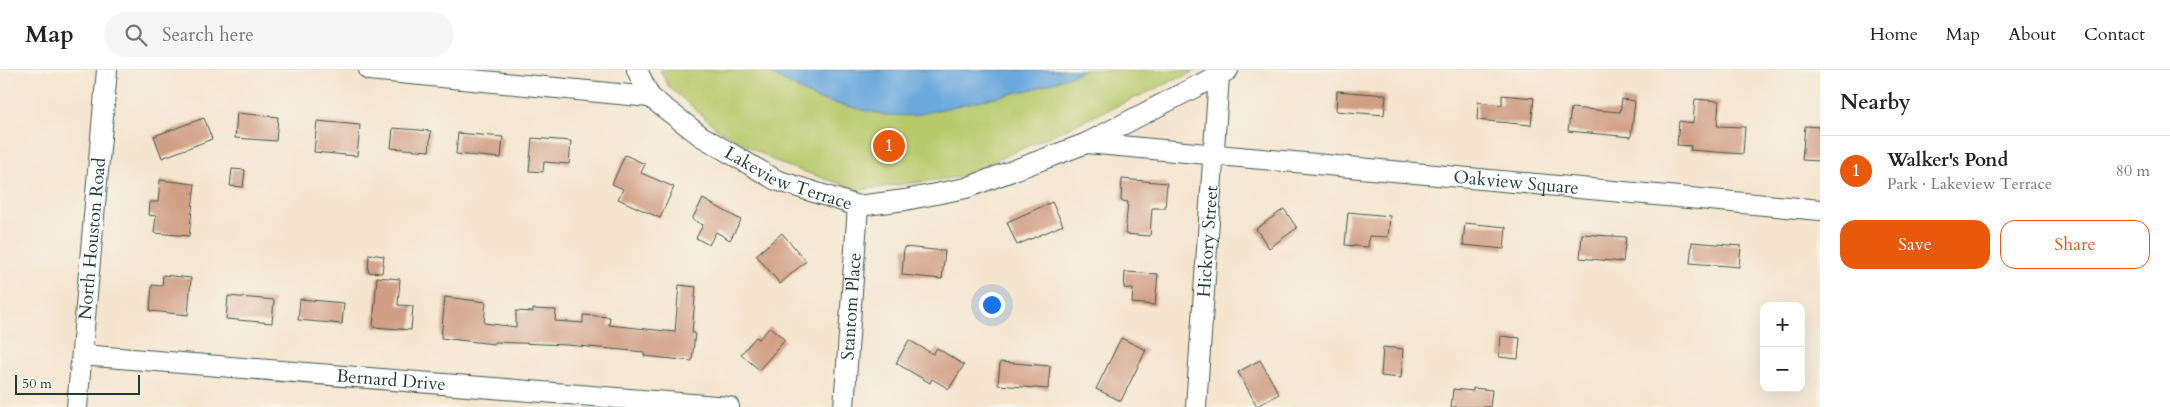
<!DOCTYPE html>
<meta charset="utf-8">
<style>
body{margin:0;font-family:Cardo,serif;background:#f6f6f6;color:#222}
.controls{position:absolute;right:15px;bottom:15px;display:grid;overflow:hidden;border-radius:10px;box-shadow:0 5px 20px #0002}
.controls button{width:45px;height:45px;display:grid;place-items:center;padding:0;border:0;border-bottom:1px solid #e0e0e0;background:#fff;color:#222;font:25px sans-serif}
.scale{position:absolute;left:15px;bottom:12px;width:125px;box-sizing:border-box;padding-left:5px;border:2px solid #1f3d34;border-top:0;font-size:14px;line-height:18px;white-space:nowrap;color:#1f3d34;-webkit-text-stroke:4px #f7f3e8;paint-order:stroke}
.you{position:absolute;left:991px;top:234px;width:18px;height:18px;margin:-12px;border:4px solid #fff;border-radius:50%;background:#1a73e8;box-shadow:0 0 0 8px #1a73e833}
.badge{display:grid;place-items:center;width:32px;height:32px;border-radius:50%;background:#ea580c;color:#fff;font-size:16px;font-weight:700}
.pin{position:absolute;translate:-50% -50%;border:2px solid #fff;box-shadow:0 1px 5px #0006}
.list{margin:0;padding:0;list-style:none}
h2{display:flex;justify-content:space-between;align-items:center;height:65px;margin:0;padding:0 20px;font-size:21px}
h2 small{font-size:16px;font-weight:400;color:#767676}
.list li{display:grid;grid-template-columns:32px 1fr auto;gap:15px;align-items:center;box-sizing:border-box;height:70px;padding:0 20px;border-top:1px solid #e0e0e0}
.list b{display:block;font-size:19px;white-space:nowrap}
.list p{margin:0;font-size:16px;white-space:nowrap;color:#767676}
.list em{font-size:16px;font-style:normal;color:#767676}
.actions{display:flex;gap:10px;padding:15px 20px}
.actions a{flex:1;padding:11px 0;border:1px solid #ea580c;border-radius:15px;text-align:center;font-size:18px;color:#ea580c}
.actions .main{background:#ea580c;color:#fff}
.icon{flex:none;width:28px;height:28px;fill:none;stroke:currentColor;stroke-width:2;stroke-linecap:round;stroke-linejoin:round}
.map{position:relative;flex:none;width:1820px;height:337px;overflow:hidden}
header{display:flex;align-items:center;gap:30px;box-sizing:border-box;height:70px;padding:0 25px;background:#fff;border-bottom:1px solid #e0e0e0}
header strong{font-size:24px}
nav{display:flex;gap:28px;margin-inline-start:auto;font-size:18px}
.search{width:350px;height:45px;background:#f6f6f6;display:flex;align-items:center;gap:12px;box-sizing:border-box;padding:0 18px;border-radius:28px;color:#767676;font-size:19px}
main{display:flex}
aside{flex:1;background:#fff}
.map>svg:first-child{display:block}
</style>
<header>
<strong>Map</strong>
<div class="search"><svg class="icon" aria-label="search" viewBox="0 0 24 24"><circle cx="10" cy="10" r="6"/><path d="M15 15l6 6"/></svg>Search here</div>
<nav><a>Home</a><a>Map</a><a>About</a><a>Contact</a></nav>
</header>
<main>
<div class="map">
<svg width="1820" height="337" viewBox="0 0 1820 337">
<rect width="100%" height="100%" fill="#f7f3e8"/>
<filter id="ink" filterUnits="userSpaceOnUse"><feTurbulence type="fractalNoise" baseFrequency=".02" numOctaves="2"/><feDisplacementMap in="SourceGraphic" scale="10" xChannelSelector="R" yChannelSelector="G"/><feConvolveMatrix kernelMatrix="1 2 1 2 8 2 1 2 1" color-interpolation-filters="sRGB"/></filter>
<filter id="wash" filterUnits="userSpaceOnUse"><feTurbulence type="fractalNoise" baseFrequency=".0096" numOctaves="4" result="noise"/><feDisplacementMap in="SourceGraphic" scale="20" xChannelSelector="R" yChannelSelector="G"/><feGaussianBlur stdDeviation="1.12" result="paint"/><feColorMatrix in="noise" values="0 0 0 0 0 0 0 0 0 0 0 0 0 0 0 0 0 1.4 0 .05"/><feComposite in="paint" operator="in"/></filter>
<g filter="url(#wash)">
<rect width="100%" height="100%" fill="#f5e5cf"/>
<!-- green -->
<polygon fill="#b8c96b" stroke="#6c8350" points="660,0 1197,0 959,107 859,120 778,93 718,59 669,17"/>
<!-- water -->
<polygon fill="#6ca9dd" stroke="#467388" points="764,0 1086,0 1037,18 912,46 885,45 816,29"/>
<g id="blocks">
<!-- building -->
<g fill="#d19f85">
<polygon points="1337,21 1386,25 1384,45 1336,41"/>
<polygon points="1502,25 1534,28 1531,55 1477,50 1478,32 1502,35"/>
<polygon points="1622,29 1635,31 1631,67 1568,61 1571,38 1620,42"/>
<polygon points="1695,29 1719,31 1717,56 1745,57 1743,84 1690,80 1691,76 1677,75 1679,51 1693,53"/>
<polygon points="237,43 278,47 276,71 235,68"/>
<polygon points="204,48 212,69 162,88 154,66"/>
<polygon points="317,51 360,55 357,86 314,82"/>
<polygon points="1805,56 1820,57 1820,91 1802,90"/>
<polygon points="393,58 431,61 429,81 391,78"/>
<polygon points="458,63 503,67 501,88 456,84"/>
<polygon points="532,68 571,71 569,94 544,92 543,102 529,101"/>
<polygon points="625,85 645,94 641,103 674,117 660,148 618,129 623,119 612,114"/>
<polygon points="232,99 245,100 243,117 230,116"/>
<polygon points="1122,109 1167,113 1165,138 1152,138 1150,166 1125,164 1128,132 1121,131"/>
<polygon points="160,110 195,114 189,166 154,163 156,146 149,145 150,132 158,132"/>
<polygon points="703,129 741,150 730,170 716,162 709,175 696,168 703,155 692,149"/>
<polygon points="1052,132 1063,155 1017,175 1007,152"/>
<polygon points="1284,139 1297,158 1269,178 1256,159"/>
<polygon points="1348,142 1390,146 1388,167 1369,166 1368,177 1345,175"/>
<polygon points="1465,153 1506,157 1504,179 1463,175"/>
<polygon points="782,163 806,191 780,214 756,185"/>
<polygon points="1582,164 1626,167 1623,192 1580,188"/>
<polygon points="1692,172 1741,176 1739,197 1690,193"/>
<polygon points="904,177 945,181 942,209 902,205"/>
<polygon points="369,184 384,186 382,203 368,202"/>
<polygon points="1125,202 1158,204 1155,235 1132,233 1133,219 1124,218"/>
<polygon points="163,205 191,208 188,245 150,241 152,215 162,216"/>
<polygon points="377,207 400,209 398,235 413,236 411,260 373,257"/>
<polygon points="679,215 696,217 692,263 695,263 692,291 644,286 644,282 567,275 494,272 494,274 441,268 445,227 486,232 484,253 516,257 516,241 533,242 533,239 556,240 555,251 583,253 583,245 610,247 609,255 675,262"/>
<polygon points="228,226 274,230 272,253 226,249"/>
<polygon points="300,229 344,233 342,254 298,250"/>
<polygon points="770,257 785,270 759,300 741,284 756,267 759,269"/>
<polygon points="1501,266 1520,268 1518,289 1499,287"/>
<polygon points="1121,268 1146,280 1121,331 1096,319"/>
<polygon points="909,270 933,284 937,278 964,295 949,319 932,309 930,313 896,293"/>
<polygon points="1383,277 1403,279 1401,308 1381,306"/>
<polygon points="1260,290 1279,324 1257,336 1238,302"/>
<polygon points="1000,292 1050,296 1048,319 998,315"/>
<polygon points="1473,318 1492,320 1490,337 1451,337 1453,319 1473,321"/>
</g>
</g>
</g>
<g filter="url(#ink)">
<use href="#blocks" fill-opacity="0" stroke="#3f564b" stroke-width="1"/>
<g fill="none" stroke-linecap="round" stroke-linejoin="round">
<defs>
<g id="minor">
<polyline points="369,0 650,27"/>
<path id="s1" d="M637,0L650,27L701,66L776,110L858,136L905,130L966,118L1087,73L1228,0"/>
<path id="s2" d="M1087,73L1820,140"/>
<path id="s3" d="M82,285L729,337"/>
<path id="s4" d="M77,337L107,0"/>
<path id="s5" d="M844,337L858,136"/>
<path id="s6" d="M1196,337L1219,6"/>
</g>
</defs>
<!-- minor casing -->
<use href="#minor" stroke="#3f564b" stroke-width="22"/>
<!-- minor -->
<use href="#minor" stroke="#fff" stroke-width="20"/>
</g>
</g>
<g text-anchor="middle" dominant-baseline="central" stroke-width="4" stroke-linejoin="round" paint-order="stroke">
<!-- street labels -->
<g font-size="18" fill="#1f3d34" stroke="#f7f3e8">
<text stroke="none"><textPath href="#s1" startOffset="192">Lakeview Terrace</textPath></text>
<text stroke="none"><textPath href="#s2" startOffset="431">Oakview Square</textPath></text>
<text stroke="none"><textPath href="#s4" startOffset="169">North Houston Road</textPath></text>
<text stroke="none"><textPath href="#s6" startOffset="166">Hickory Street</textPath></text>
<text stroke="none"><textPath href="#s5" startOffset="101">Stantom Place</textPath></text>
<text stroke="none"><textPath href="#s3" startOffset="310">Bernard Drive</textPath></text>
</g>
</g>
</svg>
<div class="controls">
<button>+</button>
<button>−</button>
</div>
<div class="scale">50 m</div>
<div class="you"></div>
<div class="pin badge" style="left:889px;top:76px">1</div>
</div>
<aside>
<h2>Nearby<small></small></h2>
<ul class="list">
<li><span class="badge">1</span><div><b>Walker's Pond</b><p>Park · Lakeview Terrace</p></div><em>80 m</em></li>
</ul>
<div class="actions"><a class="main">Save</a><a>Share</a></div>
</aside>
</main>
